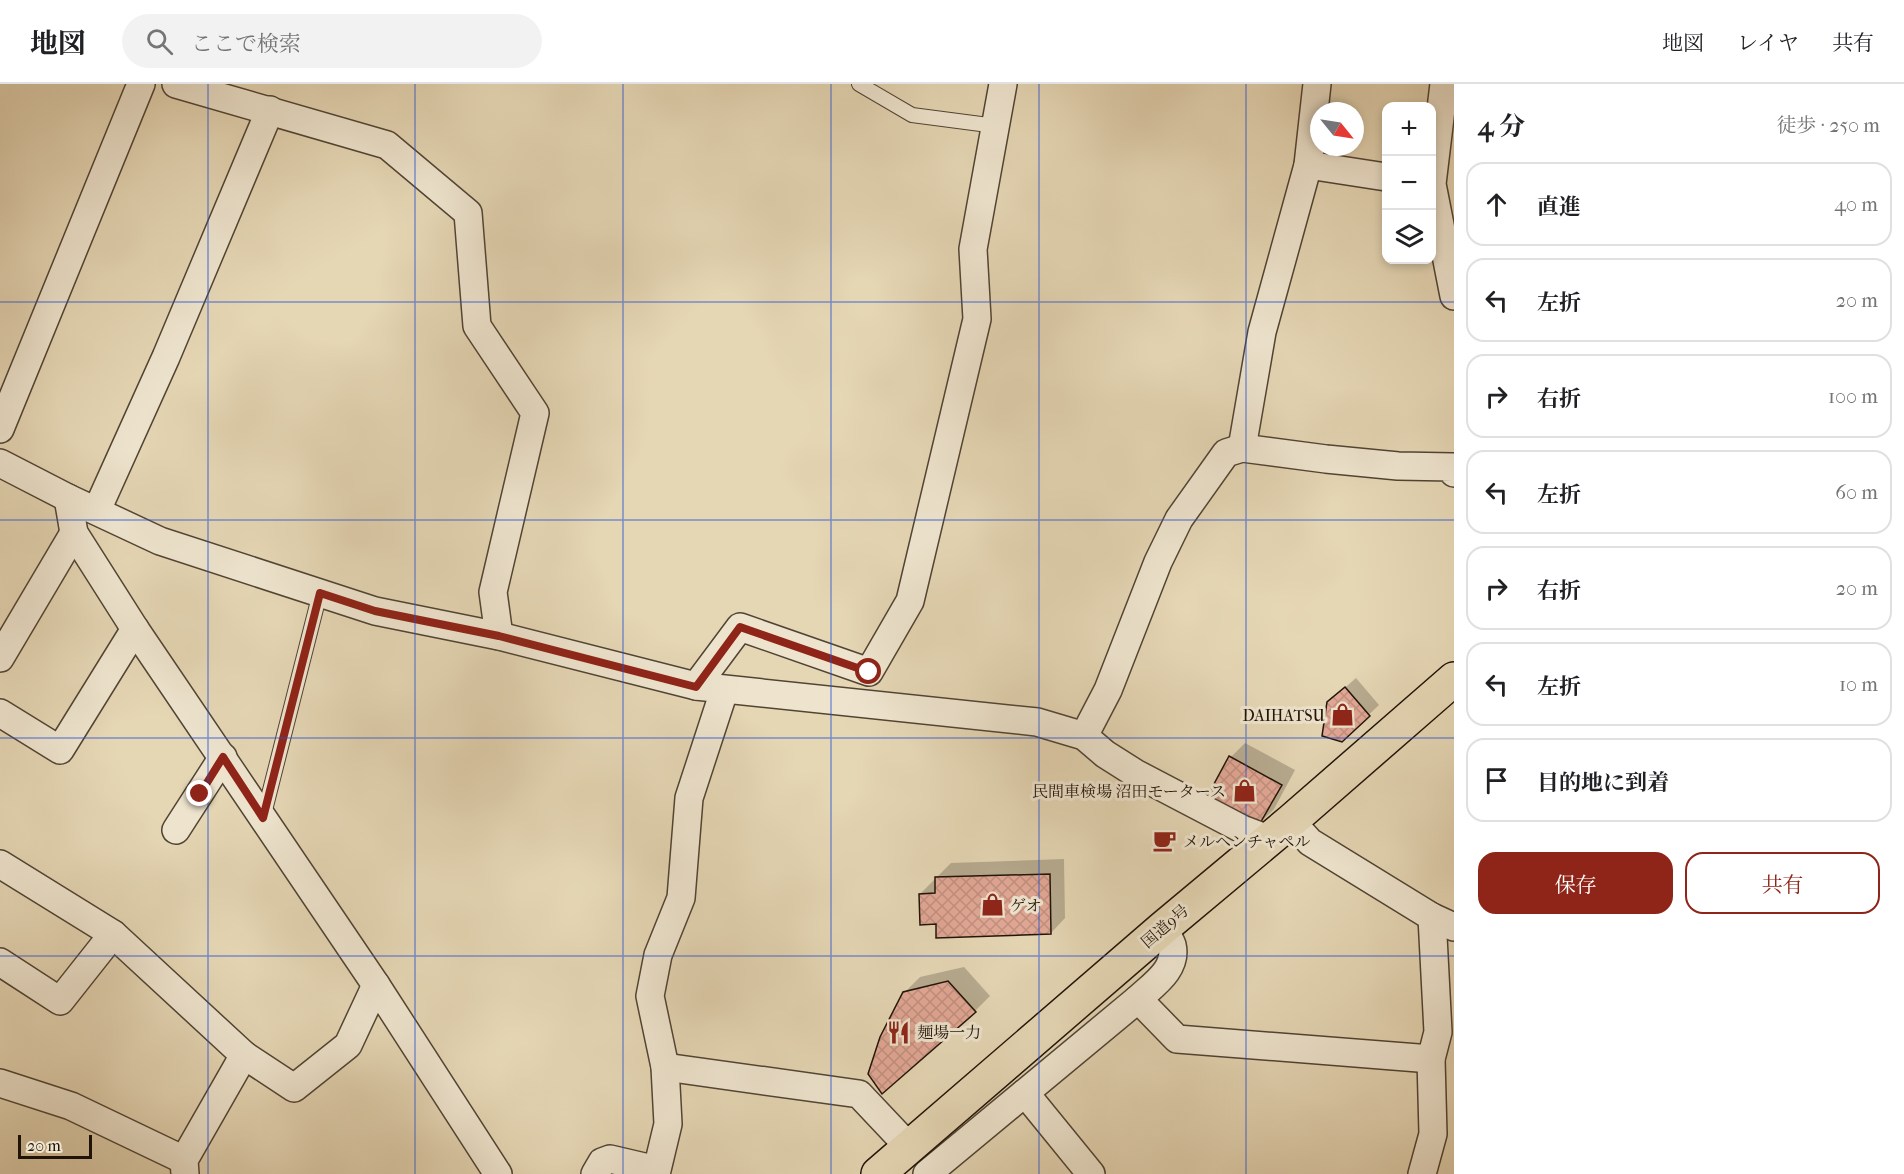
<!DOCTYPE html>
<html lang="ja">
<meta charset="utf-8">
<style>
body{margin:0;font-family:"IM FELL French Canon","Noto Serif JP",serif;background:#f2f2f2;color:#202124}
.controls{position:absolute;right:18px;top:18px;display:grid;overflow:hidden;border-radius:12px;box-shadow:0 3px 9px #0003}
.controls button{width:54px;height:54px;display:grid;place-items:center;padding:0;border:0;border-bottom:2px solid #e0e0e0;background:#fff;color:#202124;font:30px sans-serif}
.compass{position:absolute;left:1310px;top:18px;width:54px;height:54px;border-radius:50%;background:#fff;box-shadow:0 3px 9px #0003;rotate:120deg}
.scale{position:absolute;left:18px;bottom:15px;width:74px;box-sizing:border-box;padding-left:6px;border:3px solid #201309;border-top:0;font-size:16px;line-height:21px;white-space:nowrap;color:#201309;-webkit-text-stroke:4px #eee4ce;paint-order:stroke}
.stop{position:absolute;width:18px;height:18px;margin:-14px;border:4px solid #8f2418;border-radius:50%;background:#fff}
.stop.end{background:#8f2418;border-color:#fff;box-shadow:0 2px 6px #0008}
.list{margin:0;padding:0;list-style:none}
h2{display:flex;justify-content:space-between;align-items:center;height:78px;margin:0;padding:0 24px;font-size:26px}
h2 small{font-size:20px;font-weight:400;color:#757577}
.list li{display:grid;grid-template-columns:39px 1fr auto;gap:18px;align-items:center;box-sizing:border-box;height:84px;margin:0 12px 12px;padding:0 12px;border:2px solid #e0e0e0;border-radius:18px}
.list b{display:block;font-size:22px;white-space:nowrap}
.list em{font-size:20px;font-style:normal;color:#757577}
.actions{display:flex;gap:12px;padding:18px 24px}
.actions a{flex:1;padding:14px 0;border:2px solid #8f2418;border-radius:18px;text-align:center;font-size:21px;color:#8f2418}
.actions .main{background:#8f2418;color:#fff}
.icon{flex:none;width:33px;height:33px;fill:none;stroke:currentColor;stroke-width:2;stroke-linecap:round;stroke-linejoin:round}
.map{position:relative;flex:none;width:1454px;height:1090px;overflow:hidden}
header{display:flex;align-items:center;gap:36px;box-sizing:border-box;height:84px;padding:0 30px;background:#fff;border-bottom:2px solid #e0e0e0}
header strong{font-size:28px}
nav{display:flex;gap:33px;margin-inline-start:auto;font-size:21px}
.search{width:420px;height:54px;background:#f2f2f2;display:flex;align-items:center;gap:15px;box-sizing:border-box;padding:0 21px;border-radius:33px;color:#757577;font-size:22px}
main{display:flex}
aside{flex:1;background:#fff}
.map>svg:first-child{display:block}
</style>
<header>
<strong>地図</strong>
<div class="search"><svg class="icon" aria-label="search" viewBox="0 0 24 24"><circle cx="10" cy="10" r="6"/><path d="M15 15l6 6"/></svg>ここで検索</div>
<nav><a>地図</a><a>レイヤ</a><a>共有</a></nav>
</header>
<main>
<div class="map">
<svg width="1454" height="1090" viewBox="0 0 1454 1090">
<defs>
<pattern id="building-cross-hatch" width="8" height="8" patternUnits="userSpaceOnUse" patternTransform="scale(1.5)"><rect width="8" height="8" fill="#e2a896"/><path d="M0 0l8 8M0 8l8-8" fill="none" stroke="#c29080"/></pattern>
</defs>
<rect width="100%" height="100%" fill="#e5d6b4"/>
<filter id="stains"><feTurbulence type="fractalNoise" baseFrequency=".00333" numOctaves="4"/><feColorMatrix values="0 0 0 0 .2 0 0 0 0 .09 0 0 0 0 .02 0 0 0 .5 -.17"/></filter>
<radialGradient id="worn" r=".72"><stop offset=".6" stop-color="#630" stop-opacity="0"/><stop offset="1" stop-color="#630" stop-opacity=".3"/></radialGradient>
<!-- shadow -->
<g fill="#0003">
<polygon points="1356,594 1379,621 1341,657 1339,609"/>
<polygon points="1245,659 1295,686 1274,725 1259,740 1231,673"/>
<polygon points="1064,775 1065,834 1051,849 937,839 920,810 951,779"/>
<polygon points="964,883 990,912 975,927 904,909 920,893"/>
</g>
<!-- building -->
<g fill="url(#building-cross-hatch)" stroke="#201309" stroke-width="1.5">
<polygon points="1345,603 1370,632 1342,658 1322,652 1327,618"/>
<polygon points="1229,672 1282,701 1259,741 1207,713"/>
<polygon points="1050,790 1051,850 936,854 936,840 920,841 919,810 935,809 935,793"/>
<polygon points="948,897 976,928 882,1010 868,990 880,953 903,908"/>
</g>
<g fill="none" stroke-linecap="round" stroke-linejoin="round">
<defs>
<g id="service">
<polyline points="859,0 912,31 996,42"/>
<polyline points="263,734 320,509"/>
</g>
<g id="minor">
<polyline points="176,0 387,61 468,129 477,242 535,329 493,508 499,552"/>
<polyline points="1444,0 1432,100 1454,212"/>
<polyline points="1308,81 1386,93"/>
<polyline points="0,345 141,0"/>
<polyline points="1242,364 1262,248 1308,81 1317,0"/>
<polyline points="0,379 68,414 160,457 375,527 499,552 696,602 1037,638 1084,652 1105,670 1135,689 1242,745 1268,755"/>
<polyline points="68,414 74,449 135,545 376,901 498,1090"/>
<polyline points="97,426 166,273 270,26"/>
<polyline points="0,574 74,449"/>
<polyline points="696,602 740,543 869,588 910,517 977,235 973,165 1003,0"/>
<polyline points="0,629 60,666 135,545"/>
<polyline points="1084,652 1108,606 1158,478 1179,435 1226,369 1242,364 1326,375 1398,382 1453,383 1454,389"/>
<polyline points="1291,737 1310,758 1432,833 1454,843"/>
<polyline points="176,746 223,673"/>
<polyline points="0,780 113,850 244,971 294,1004 348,961 376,901"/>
<polyline points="0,878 60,917 113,850"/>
<polyline points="1138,915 1177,955 1431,975"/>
<polyline points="665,983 859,1010 910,1064"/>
<polyline points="0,999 71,1022 184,1076"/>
<polyline points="1025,1009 1091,1090"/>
<polyline points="185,1090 184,1076 244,971"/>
<polyline points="595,1090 602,1078 610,1075 657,1086 668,1040 665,983 650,912 658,871 681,814 689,714 724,607"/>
<path d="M927,1090L1138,915C1153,901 1178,885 1172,861C1170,855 1166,849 1163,844"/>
<polyline points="1422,1090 1433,1050 1431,975 1438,948 1432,833"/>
</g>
<polyline id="trunk" points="878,1090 1163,844 1291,737 1454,595"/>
</defs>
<!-- service casing -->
<use href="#service" stroke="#514434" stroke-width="16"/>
<!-- minor casing -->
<use href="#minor" stroke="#514434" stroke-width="30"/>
<!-- trunk casing -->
<use href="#trunk" stroke="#201309" stroke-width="36"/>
<!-- service -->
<use href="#service" stroke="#eee4ce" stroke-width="14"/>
<!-- minor -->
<use href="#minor" stroke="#eee4ce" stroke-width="27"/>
<!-- trunk -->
<use href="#trunk" stroke="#e5d6b4" stroke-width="33"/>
</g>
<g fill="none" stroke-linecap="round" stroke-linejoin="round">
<!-- route -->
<polyline stroke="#8f2418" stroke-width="8" points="200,710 223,673 263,734 320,509 375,527 499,552 696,603 740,543 869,588"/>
</g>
<!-- grid -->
<path fill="none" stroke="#1d4ed8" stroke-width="1.5" stroke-opacity="0.55" d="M208,0V1090M415,0V1090M623,0V1090M831,0V1090M1039,0V1090M1246,0V1090M0,218H1454M0,436H1454M0,654H1454M0,872H1454"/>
<!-- icons -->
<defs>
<symbol id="shop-bare" viewBox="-9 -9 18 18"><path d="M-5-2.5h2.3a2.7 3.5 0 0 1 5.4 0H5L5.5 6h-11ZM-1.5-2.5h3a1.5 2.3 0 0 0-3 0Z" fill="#8f2418" stroke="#eee4ce" stroke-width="2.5" paint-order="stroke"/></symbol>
<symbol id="cafe-bare" viewBox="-9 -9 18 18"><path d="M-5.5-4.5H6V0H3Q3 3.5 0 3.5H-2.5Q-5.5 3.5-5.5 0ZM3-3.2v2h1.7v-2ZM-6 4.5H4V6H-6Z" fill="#8f2418" stroke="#eee4ce" stroke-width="2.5" paint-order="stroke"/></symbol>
<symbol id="restaurant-bare" viewBox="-9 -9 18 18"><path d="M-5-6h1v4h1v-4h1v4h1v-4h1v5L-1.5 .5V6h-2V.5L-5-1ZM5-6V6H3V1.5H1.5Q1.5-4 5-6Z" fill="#8f2418" stroke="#eee4ce" stroke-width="2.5" paint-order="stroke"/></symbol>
</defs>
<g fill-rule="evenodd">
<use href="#shop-bare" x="1326" y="614" width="33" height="33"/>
<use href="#shop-bare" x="1228" y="690" width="33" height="33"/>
<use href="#cafe-bare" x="1148" y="740" width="33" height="33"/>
<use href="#shop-bare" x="976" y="804" width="33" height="33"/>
<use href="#restaurant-bare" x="882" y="932" width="33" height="33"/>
</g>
<g text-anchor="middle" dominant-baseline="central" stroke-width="6" stroke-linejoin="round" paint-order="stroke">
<!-- poi labels -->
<g font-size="16" fill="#201309" stroke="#eee4ce" text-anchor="start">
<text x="1325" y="631" text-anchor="end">DAIHATSU</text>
<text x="1226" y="707" text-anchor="end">民間車検場 沼田モータース</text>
<text x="1183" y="757">メルヘンチャペル</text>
<text x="1010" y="821">ゲオ</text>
<text x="917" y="948">麺場一力</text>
</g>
<!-- street labels -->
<g font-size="16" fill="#201309" stroke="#eee4ce">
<text transform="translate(1165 842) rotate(-41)">国道9号</text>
</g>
</g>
<rect width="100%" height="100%" filter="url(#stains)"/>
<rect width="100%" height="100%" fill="url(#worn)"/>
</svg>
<div class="controls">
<button>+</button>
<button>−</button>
<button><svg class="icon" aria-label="layers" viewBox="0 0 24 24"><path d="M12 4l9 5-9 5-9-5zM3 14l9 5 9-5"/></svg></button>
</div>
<svg class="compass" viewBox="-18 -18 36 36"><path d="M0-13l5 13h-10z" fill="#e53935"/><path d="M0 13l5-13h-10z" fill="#757577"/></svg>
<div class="scale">20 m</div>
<div class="stop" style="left:869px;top:588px"></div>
<div class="stop end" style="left:200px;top:710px"></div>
</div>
<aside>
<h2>4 分<small>徒歩 · 250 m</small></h2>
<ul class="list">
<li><svg class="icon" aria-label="ahead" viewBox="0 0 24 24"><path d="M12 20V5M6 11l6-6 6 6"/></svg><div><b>直進</b></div><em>40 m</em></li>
<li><svg class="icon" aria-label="left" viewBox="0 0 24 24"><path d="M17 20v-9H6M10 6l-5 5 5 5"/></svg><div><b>左折</b></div><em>20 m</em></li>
<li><svg class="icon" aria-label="right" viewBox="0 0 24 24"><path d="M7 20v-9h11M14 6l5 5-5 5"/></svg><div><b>右折</b></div><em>100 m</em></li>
<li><svg class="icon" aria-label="left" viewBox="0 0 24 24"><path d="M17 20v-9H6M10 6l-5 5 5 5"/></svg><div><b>左折</b></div><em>60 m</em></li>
<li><svg class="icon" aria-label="right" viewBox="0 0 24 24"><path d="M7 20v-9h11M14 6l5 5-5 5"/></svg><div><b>右折</b></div><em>20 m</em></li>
<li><svg class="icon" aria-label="left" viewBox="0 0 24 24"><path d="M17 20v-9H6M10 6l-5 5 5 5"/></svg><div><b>左折</b></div><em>10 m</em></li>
<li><svg class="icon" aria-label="arrive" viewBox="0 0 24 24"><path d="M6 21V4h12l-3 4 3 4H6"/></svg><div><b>目的地に到着</b></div></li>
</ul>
<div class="actions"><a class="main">保存</a><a>共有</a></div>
</aside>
</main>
